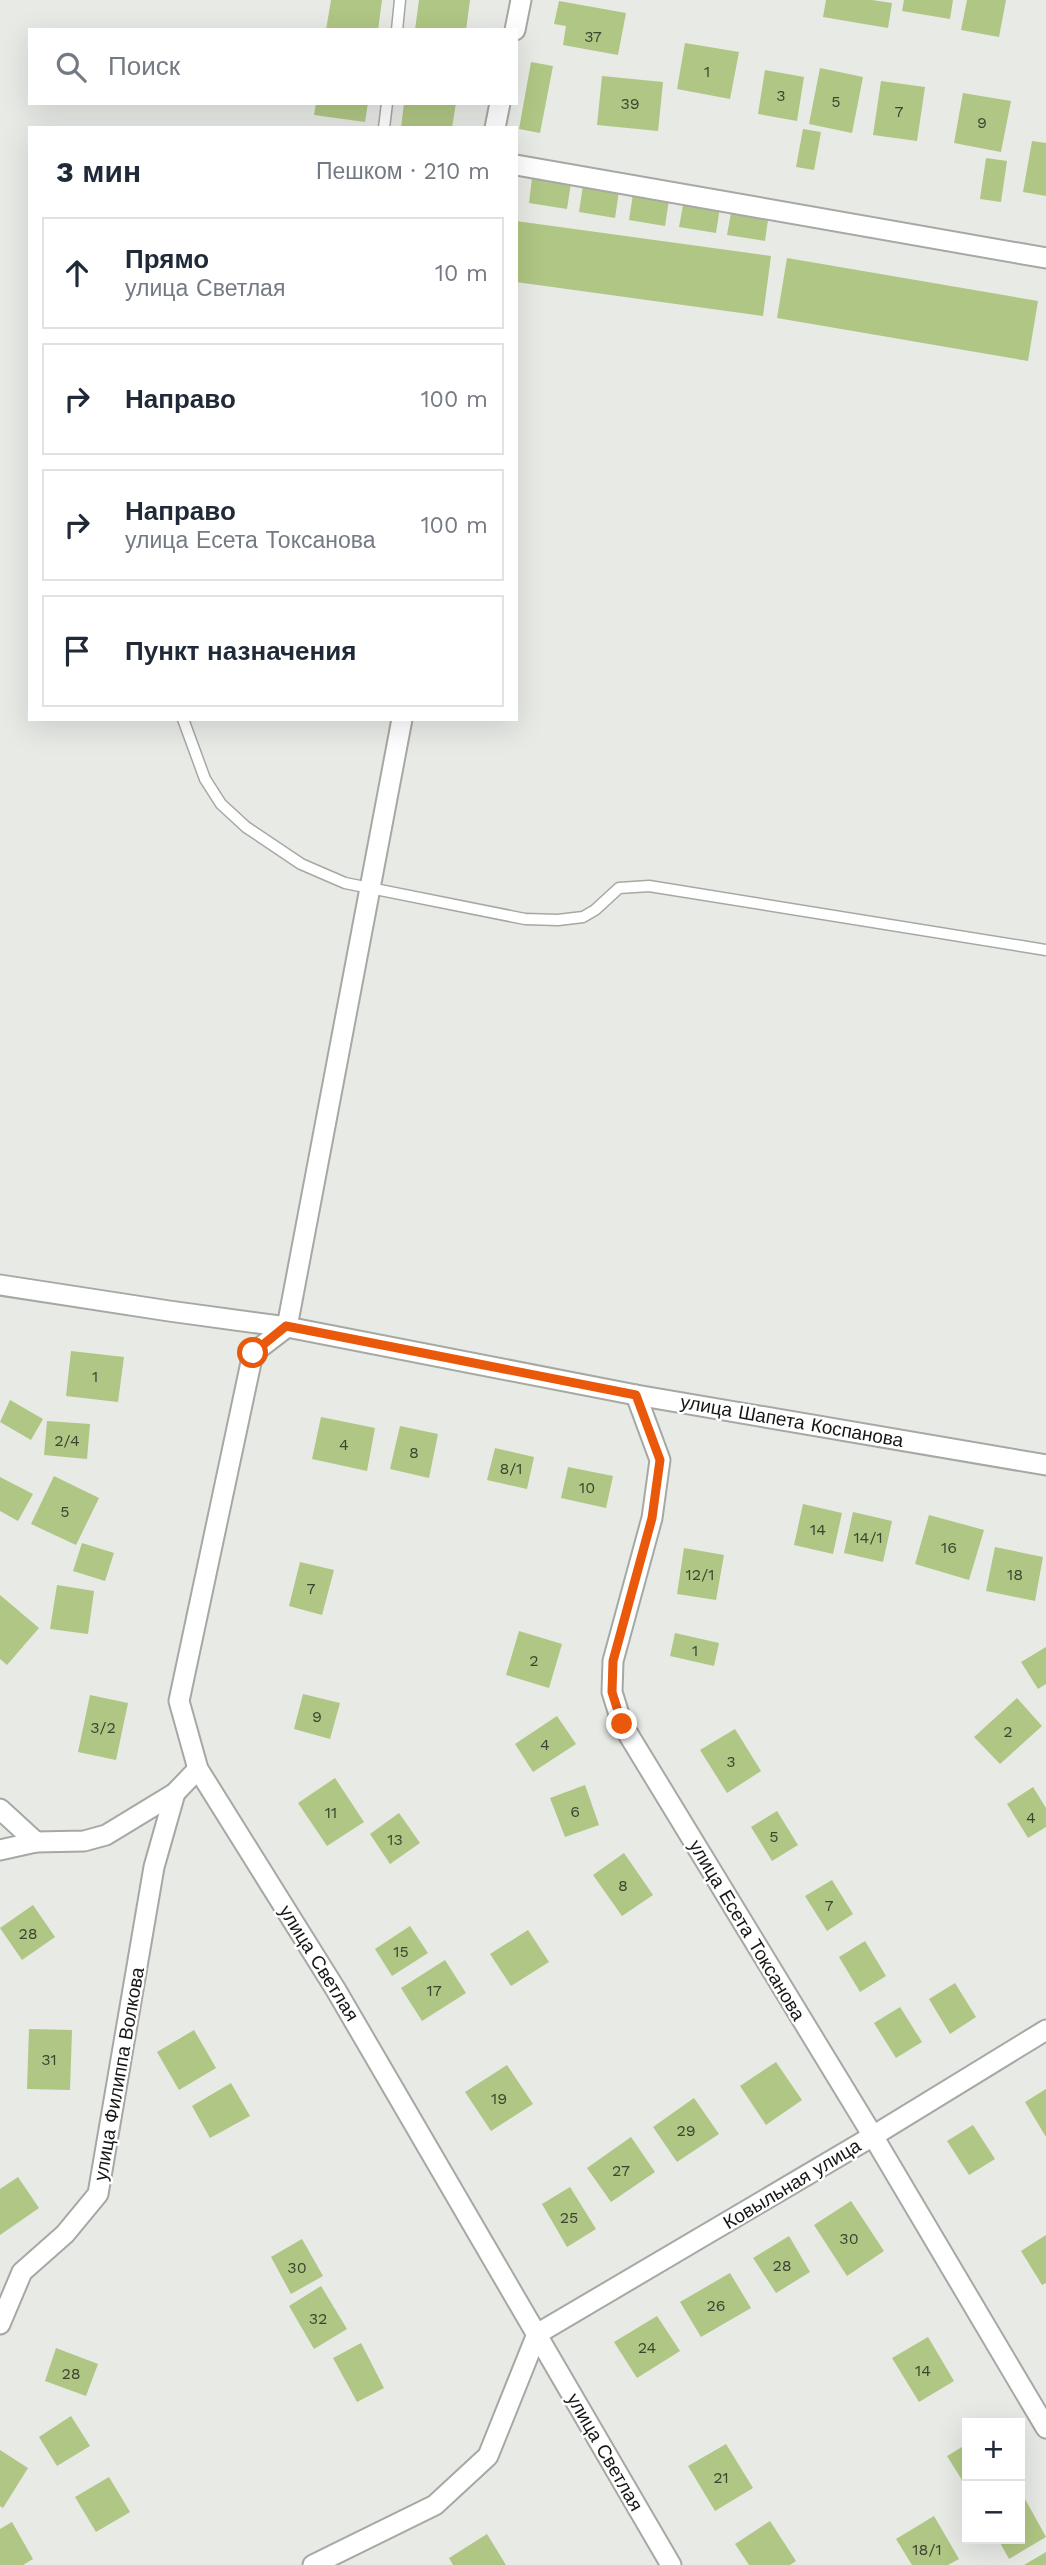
<!DOCTYPE html>
<html lang="ru">
<meta charset="utf-8">
<style>
body{margin:0;font-family:"Work Sans",sans-serif;background:#f6f6f7;color:#1f2937}
.controls{position:absolute;right:21px;bottom:21px;display:grid;overflow:hidden;border-radius:0px;box-shadow:0 7px 28px #0002}
.controls button{width:63px;height:63px;display:grid;place-items:center;padding:0;border:0;border-bottom:2px solid #e0e1e3;background:#fff;color:#1f2937;font:35px sans-serif}
.stop{position:absolute;width:21px;height:21px;margin:-16px;border:5px solid #ea580c;border-radius:50%;background:#fff}
.stop.end{background:#ea580c;border-color:#fff;box-shadow:0 2px 7px #0008}
.list{margin:0;padding:0;list-style:none}
h2{display:flex;justify-content:space-between;align-items:center;height:91px;margin:0;padding:0 28px;font-size:30px}
h2 small{font-size:23px;font-weight:400;color:#747a83}
.list li{display:grid;grid-template-columns:46px 1fr auto;gap:21px;align-items:center;box-sizing:border-box;height:112px;margin:0 14px 14px;padding:0 14px;border:2px solid #e0e1e3;border-radius:0px}
.list b{display:block;font-size:26px;white-space:nowrap}
.list p{margin:0;font-size:23px;white-space:nowrap;color:#747a83}
.list em{font-size:23px;font-style:normal;color:#747a83}
.icon{flex:none;width:38px;height:38px;fill:none;stroke:currentColor;stroke-width:2;stroke-linecap:round;stroke-linejoin:round}
.map{position:relative;flex:none;width:1046px;height:2565px;overflow:hidden}
.search{position:absolute;background:#fff;box-shadow:0 7px 28px #0002;left:28px;top:28px;width:490px;height:77px;display:flex;align-items:center;gap:18px;box-sizing:border-box;padding:0 24px;border-radius:0px;color:#747a83;font-size:26px}
.panel{position:absolute;background:#fff;box-shadow:0 7px 28px #0002;left:28px;top:126px;width:490px;height:595px;border-radius:0px}
.map>svg:first-child{display:block}
</style>
<div class="map">
<svg width="1046" height="2565" viewBox="0 0 1046 2565">
<rect width="100%" height="100%" fill="#e8eae6"/>
<!-- building -->
<g fill="#b0c684">
<polygon points="331,0 382,0 378,30 326,30"/>
<polygon points="419,0 470,0 466,30 415,30"/>
<polygon points="826,0 872,0 892,3 888,28 823,17"/>
<polygon points="904,0 953,0 950,19 902,11"/>
<polygon points="967,0 1006,0 999,37 961,30"/>
<polygon points="559,1 626,13 618,55 563,45 566,26 554,24"/>
<polygon points="685,43 739,52 730,99 677,89"/>
<polygon points="531,62 553,66 540,133 519,129"/>
<polygon points="820,68 863,77 852,133 809,124"/>
<polygon points="765,70 804,77 797,121 758,114"/>
<polygon points="602,76 663,82 658,131 597,125"/>
<polygon points="881,81 925,87 917,141 873,135"/>
<polygon points="963,93 1011,101 1001,152 954,143"/>
<polygon points="316,103 368,103 365,122 314,115"/>
<polygon points="404,103 456,103 452,128 401,128"/>
<polygon points="803,129 821,132 814,170 796,167"/>
<polygon points="1032,141 1046,143 1046,196 1023,192"/>
<polygon points="986,158 1007,161 1001,202 980,199"/>
<polygon points="532,178 571,183 567,209 529,203"/>
<polygon points="583,185 619,191 615,218 579,212"/>
<polygon points="633,194 669,200 665,226 629,220"/>
<polygon points="684,200 720,207 716,233 679,227"/>
<polygon points="732,207 769,213 765,241 727,235"/>
<polygon points="516,221 771,256 763,316 516,282"/>
<polygon points="787,258 1038,301 1028,361 777,318"/>
<polygon points="71,1351 124,1357 118,1402 66,1396"/>
<polygon points="10,1400 43,1419 31,1440 0,1422"/>
<polygon points="321,1417 375,1428 367,1471 312,1459"/>
<polygon points="47,1421 90,1424 87,1459 44,1455"/>
<polygon points="400,1426 438,1434 429,1478 390,1469"/>
<polygon points="495,1448 534,1457 527,1489 487,1480"/>
<polygon points="568,1467 613,1476 606,1508 561,1498"/>
<polygon points="54,1476 99,1498 76,1545 31,1524"/>
<polygon points="0,1477 33,1494 18,1521 0,1511"/>
<polygon points="803,1504 842,1513 833,1554 794,1545"/>
<polygon points="853,1512 892,1521 883,1562 844,1553"/>
<polygon points="929,1515 984,1530 969,1580 915,1564"/>
<polygon points="82,1543 114,1553 105,1581 73,1571"/>
<polygon points="995,1547 1043,1557 1035,1601 986,1591"/>
<polygon points="684,1548 724,1555 716,1600 677,1594"/>
<polygon points="300,1562 334,1570 322,1615 289,1606"/>
<polygon points="57,1585 94,1591 88,1634 50,1629"/>
<polygon points="0,1595 39,1628 7,1665 0,1659"/>
<polygon points="519,1631 562,1644 549,1688 506,1675"/>
<polygon points="675,1633 719,1643 714,1666 670,1656"/>
<polygon points="1046,1647 1046,1684 1038,1689 1021,1662"/>
<polygon points="303,1694 340,1703 330,1739 294,1729"/>
<polygon points="90,1695 128,1703 116,1760 78,1752"/>
<polygon points="1017,1698 1042,1726 1000,1764 974,1737"/>
<polygon points="557,1716 576,1744 533,1772 515,1744"/>
<polygon points="735,1729 761,1771 727,1793 700,1750"/>
<polygon points="335,1778 364,1822 327,1846 298,1803"/>
<polygon points="585,1785 599,1825 565,1837 550,1798"/>
<polygon points="1033,1787 1046,1808 1046,1827 1028,1838 1007,1804"/>
<polygon points="777,1811 798,1845 772,1861 751,1827"/>
<polygon points="399,1813 420,1843 390,1864 370,1834"/>
<polygon points="624,1853 653,1895 622,1916 593,1875"/>
<polygon points="832,1880 853,1914 827,1931 805,1896"/>
<polygon points="33,1905 55,1937 22,1960 0,1928"/>
<polygon points="410,1926 428,1953 392,1976 375,1949"/>
<polygon points="528,1930 549,1962 511,1986 490,1954"/>
<polygon points="865,1941 886,1976 860,1992 839,1957"/>
<polygon points="445,1960 466,1993 422,2021 401,1988"/>
<polygon points="955,1983 976,2017 950,2034 929,1999"/>
<polygon points="900,2007 922,2042 896,2058 874,2023"/>
<polygon points="29,2029 72,2030 70,2090 27,2089"/>
<polygon points="194,2030 216,2068 179,2090 157,2052"/>
<polygon points="776,2062 802,2100 766,2125 740,2086"/>
<polygon points="507,2065 533,2104 491,2131 465,2092"/>
<polygon points="231,2083 250,2116 210,2138 192,2106"/>
<polygon points="1046,2089 1046,2137 1025,2102"/>
<polygon points="694,2098 719,2134 677,2162 653,2127"/>
<polygon points="973,2125 995,2159 969,2175 947,2141"/>
<polygon points="631,2137 655,2172 611,2202 587,2168"/>
<polygon points="18,2177 39,2208 0,2235 0,2189"/>
<polygon points="570,2187 596,2229 567,2247 542,2204"/>
<polygon points="851,2201 884,2251 847,2276 814,2225"/>
<polygon points="1046,2235 1046,2283 1042,2285 1021,2251"/>
<polygon points="789,2236 810,2272 776,2293 753,2258"/>
<polygon points="302,2239 323,2276 291,2294 271,2257"/>
<polygon points="730,2273 751,2308 701,2337 680,2302"/>
<polygon points="321,2286 347,2329 314,2349 289,2306"/>
<polygon points="657,2316 680,2351 637,2378 614,2342"/>
<polygon points="928,2337 954,2381 919,2402 892,2358"/>
<polygon points="361,2343 384,2388 357,2402 333,2358"/>
<polygon points="56,2348 98,2364 86,2396 45,2381"/>
<polygon points="71,2416 90,2446 57,2466 39,2437"/>
<polygon points="726,2444 753,2488 715,2511 688,2466"/>
<polygon points="967,2444 967,2483 965,2485 947,2456"/>
<polygon points="0,2450 28,2468 3,2508 0,2506"/>
<polygon points="109,2477 130,2512 96,2532 75,2497"/>
<polygon points="1024,2497 1046,2537 1009,2559 998,2539 1020,2539 1020,2500"/>
<polygon points="934,2516 959,2559 948,2565 912,2565 896,2539"/>
<polygon points="770,2521 796,2561 790,2565 749,2565 735,2544"/>
<polygon points="12,2522 33,2559 23,2565 0,2565 0,2529"/>
<polygon points="487,2534 506,2565 453,2565 449,2558"/>
<polygon points="1046,2552 1046,2565 1024,2565"/>
</g>
<g fill="none" stroke-linecap="round" stroke-linejoin="round">
<defs>
<g id="service">
<polyline points="397,30 400,0"/>
<polyline points="384,128 387,103"/>
<polyline points="183,719 205,779 221,804 246,827 301,864 345,883 525,919 558,920 583,917 595,910 619,888 649,886 1046,950"/>
</g>
<g id="minor">
<polyline points="515,30 521,0"/>
<polyline points="495,128 500,103"/>
<polyline points="516,165 1046,258"/>
<polyline points="402,719 287,1327 253,1353 179,1701 198,1769 336,1990 671,2565"/>
<polyline points="0,1285 169,1311 287,1327 636,1395 1046,1465"/>
<polyline points="636,1395 660,1460 652,1518 613,1661 612,1692 622,1724 873,2136 1046,2428"/>
<polyline points="0,1809 36,1842"/>
<polyline points="0,1850 36,1842 84,1841 106,1835 175,1793 198,1769"/>
<polyline points="0,2324 22,2272 65,2234 98,2194 154,1867 175,1793"/>
<polyline points="313,2565 435,2505 488,2456 537,2334 873,2136 1046,2030"/>
</g>
</defs>
<!-- service casing -->
<use href="#service" stroke="#a6a8a4" stroke-width="13"/>
<!-- minor casing -->
<use href="#minor" stroke="#a6a8a4" stroke-width="23"/>
<!-- service -->
<use href="#service" stroke="#fff" stroke-width="10"/>
<!-- minor -->
<use href="#minor" stroke="#fff" stroke-width="19"/>
</g>
<g fill="none" stroke-linecap="round" stroke-linejoin="round">
<!-- route -->
<polyline stroke="#ea580c" stroke-width="9" points="253,1353 286,1326 636,1395 660,1460 652,1518 613,1661 612,1692 622,1724"/>
</g>
<g text-anchor="middle" dominant-baseline="central" stroke-width="5" stroke-linejoin="round" paint-order="stroke">
<!-- number labels -->
<g font-size="16" fill="#3d4432">
<text x="593" y="36">37</text>
<text x="707" y="71">1</text>
<text x="781" y="95">3</text>
<text x="836" y="101">5</text>
<text x="630" y="103">39</text>
<text x="899" y="111">7</text>
<text x="982" y="122">9</text>
<text x="95" y="1376">1</text>
<text x="67" y="1440">2/4</text>
<text x="344" y="1444">4</text>
<text x="414" y="1452">8</text>
<text x="511" y="1468">8/1</text>
<text x="587" y="1487">10</text>
<text x="65" y="1511">5</text>
<text x="818" y="1529">14</text>
<text x="868" y="1537">14/1</text>
<text x="949" y="1547">16</text>
<text x="700" y="1574">12/1</text>
<text x="1015" y="1574">18</text>
<text x="311" y="1588">7</text>
<text x="695" y="1650">1</text>
<text x="534" y="1660">2</text>
<text x="317" y="1716">9</text>
<text x="103" y="1727">3/2</text>
<text x="1008" y="1731">2</text>
<text x="545" y="1744">4</text>
<text x="731" y="1761">3</text>
<text x="575" y="1811">6</text>
<text x="331" y="1812">11</text>
<text x="1031" y="1817">4</text>
<text x="774" y="1836">5</text>
<text x="395" y="1839">13</text>
<text x="623" y="1885">8</text>
<text x="829" y="1905">7</text>
<text x="28" y="1933">28</text>
<text x="401" y="1951">15</text>
<text x="434" y="1990">17</text>
<text x="49" y="2059">31</text>
<text x="499" y="2098">19</text>
<text x="686" y="2130">29</text>
<text x="621" y="2170">27</text>
<text x="569" y="2217">25</text>
<text x="849" y="2238">30</text>
<text x="782" y="2265">28</text>
<text x="297" y="2267">30</text>
<text x="716" y="2305">26</text>
<text x="318" y="2318">32</text>
<text x="647" y="2347">24</text>
<text x="923" y="2370">14</text>
<text x="71" y="2373">28</text>
<text x="721" y="2477">21</text>
<text x="927" y="2549">18/1</text>
</g>
<!-- street labels -->
<g font-size="19" fill="#171816" stroke="#fff">
<text transform="translate(792 1421) rotate(10)">улица Шапета Коспанова</text>
<text transform="translate(747 1930) rotate(59)">улица Есета Токсанова</text>
<text transform="translate(319 1963) rotate(58)">улица Светлая</text>
<text transform="translate(119 2074) rotate(-80)">улица Филиппа Волкова</text>
<text transform="translate(792 2184) rotate(-31)">Ковыльная улица</text>
<text transform="translate(605 2452) rotate(60)">улица Светлая</text>
</g>
</g>
</svg>
<div class="controls">
<button>+</button>
<button>−</button>
</div>
<div class="stop" style="left:253px;top:1353px"></div>
<div class="stop end" style="left:622px;top:1724px"></div>
<div class="search"><svg class="icon" aria-label="search" viewBox="0 0 24 24"><circle cx="10" cy="10" r="6"/><path d="M15 15l6 6"/></svg>Поиск</div>
<section class="panel">
<h2>3 мин<small>Пешком · 210 m</small></h2>
<ul class="list">
<li><svg class="icon" aria-label="ahead" viewBox="0 0 24 24"><path d="M12 20V5M6 11l6-6 6 6"/></svg><div><b>Прямо</b><p>улица Светлая</p></div><em>10 m</em></li>
<li><svg class="icon" aria-label="right" viewBox="0 0 24 24"><path d="M7 20v-9h11M14 6l5 5-5 5"/></svg><div><b>Направо</b></div><em>100 m</em></li>
<li><svg class="icon" aria-label="right" viewBox="0 0 24 24"><path d="M7 20v-9h11M14 6l5 5-5 5"/></svg><div><b>Направо</b><p>улица Есета Токсанова</p></div><em>100 m</em></li>
<li><svg class="icon" aria-label="arrive" viewBox="0 0 24 24"><path d="M6 21V4h12l-3 4 3 4H6"/></svg><div><b>Пункт назначения</b></div></li>
</ul>
</section>
</div>
